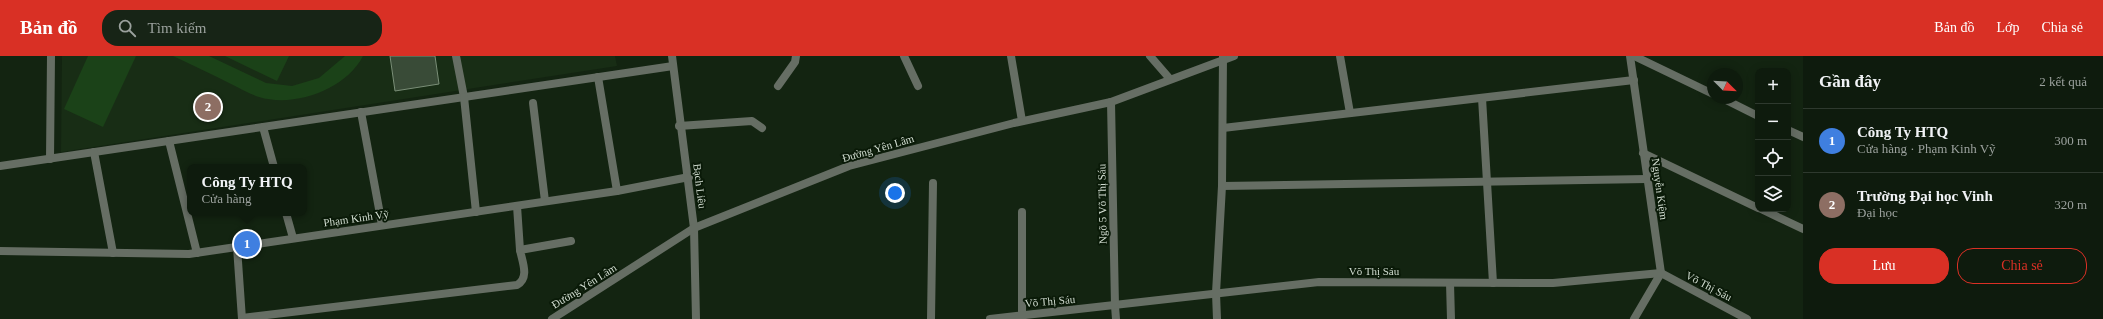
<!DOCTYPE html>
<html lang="vi">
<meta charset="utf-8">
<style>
body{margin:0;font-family:"Times New Roman",serif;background:#172416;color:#f1f3f6}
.controls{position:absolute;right:12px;top:12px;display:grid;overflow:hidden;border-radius:8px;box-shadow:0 2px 10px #0003}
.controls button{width:36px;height:36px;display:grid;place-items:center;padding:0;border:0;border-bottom:1px solid #2e392e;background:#0e1b0d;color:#f1f3f6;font:20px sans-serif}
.compass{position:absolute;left:1707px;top:12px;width:36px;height:36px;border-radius:50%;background:#0e1b0d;box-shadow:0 2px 10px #0003;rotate:114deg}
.you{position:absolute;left:895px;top:137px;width:14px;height:14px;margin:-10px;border:3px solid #fff;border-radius:50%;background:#1a73e8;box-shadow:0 0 0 6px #1a73e833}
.badge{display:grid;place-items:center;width:26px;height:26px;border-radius:50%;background:#d93025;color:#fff;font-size:13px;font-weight:700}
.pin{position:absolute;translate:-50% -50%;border:2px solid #fff;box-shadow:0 1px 4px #0006}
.popup{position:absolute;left:187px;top:108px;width:120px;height:52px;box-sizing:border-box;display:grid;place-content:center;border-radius:8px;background:#0e1b0d;filter:drop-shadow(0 1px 3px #0005);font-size:13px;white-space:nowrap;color:#9ba19d}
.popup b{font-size:15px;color:#f1f3f6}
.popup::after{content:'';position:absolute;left:50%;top:100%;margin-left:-8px;border:8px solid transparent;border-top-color:#0e1b0d}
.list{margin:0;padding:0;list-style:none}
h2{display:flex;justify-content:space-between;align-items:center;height:52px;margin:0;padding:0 16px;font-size:17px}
h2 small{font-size:13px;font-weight:400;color:#9ba19d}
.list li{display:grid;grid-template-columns:26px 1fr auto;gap:12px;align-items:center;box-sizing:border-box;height:64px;padding:0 16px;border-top:1px solid #2e392e}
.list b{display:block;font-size:15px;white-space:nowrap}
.list p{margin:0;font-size:13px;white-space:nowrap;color:#9ba19d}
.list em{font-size:13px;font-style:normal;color:#9ba19d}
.actions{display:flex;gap:8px;padding:12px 16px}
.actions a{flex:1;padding:9px 0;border:1px solid #d93025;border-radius:16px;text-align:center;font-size:14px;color:#d93025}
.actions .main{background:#d93025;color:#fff}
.icon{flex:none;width:22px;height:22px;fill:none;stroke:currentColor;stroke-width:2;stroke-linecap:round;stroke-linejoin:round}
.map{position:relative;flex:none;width:1803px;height:263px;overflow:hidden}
header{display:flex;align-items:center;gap:24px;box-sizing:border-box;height:56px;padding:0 20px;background:#d93025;color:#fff}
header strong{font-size:19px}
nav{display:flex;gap:22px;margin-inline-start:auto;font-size:14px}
.search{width:280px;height:36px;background:#172416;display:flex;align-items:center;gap:10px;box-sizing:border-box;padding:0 14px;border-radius:16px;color:#9ba19d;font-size:15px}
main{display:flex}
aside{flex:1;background:#0e1b0d}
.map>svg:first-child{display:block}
</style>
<header>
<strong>Bản đồ</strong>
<div class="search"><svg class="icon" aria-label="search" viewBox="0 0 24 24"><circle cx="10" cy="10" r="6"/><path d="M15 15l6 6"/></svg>Tìm kiếm</div>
<nav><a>Bản đồ</a><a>Lớp</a><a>Chia sẻ</a></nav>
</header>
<main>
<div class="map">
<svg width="1803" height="263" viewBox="0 0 1803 263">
<rect width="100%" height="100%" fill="#132411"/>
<!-- built -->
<polygon fill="#182d15" points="62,0 615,0 617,10 61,96"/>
<!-- green -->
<g fill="#1b4218">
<polygon points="88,0 136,0 103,71 64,53"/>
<path d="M173,0H209L266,27L292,30L319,22L345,0H363C346,33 295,52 259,41C249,38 240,32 231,28C212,18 192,9 173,0Z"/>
<polygon points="225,0 289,0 277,25"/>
</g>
<!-- building -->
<polygon fill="#394b37" stroke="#7a8e77" points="390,0 435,0 439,28 395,35"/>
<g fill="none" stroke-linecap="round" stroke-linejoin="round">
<!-- lane -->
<g stroke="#666e64" stroke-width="8">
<polyline points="456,0 464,41"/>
<polyline points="1111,46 1115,250"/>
<polyline points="0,110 673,10"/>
<polyline points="237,191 242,263"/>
<polyline points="931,263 933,127"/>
</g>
<!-- street -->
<g stroke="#666e64" stroke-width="8">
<polyline points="672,0 694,172 696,263"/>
<polyline points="904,0 918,30"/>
<polyline points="1011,0 1022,65"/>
<polyline points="1150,0 1170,23"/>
<polyline points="1340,0 1350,57"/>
<polyline points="1630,0 1661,217 1634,263"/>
<polyline points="1634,0 1713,38"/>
<polyline points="598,21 617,135"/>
<polyline points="778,30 795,6 796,0"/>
<polyline points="464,41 476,156"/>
<polyline points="1482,42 1493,227"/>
<polyline points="1722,42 1758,60"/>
<polyline points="533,47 545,145"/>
<polyline points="361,56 382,169"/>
<polyline points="679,70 752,65 762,72"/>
<polyline points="263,71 274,111"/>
<polyline points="1223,72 1634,24"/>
<polyline points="1788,74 1803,81"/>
<polyline points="169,85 197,197"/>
<polyline points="94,96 113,197"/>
<polyline points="1643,97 1758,152"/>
<polyline points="50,103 51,0"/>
<polyline points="1222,130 1647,123"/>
<polyline points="517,150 520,194"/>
<polyline points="1761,153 1803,173"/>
<polyline points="1022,156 1022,263"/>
<polyline points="286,157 293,182"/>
<polyline points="0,195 189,198 617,135 689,121"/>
<polyline points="1450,227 1451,263"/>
<polyline points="1115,250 1116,263"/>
<path d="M242,262L517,229C530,222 522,205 520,194L571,185"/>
<polyline points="552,263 694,172 849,110 1014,67 1111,46 1234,0"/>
<polyline points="990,263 1319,226 1553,227 1661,217 1747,263"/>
<polyline points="1217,263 1216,237 1222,130 1223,0"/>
</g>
</g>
<g text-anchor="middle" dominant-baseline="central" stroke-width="4" stroke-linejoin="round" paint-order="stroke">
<!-- street labels -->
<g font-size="11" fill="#d2ddd1" stroke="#0a1a08">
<text transform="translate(878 92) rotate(-16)">Đường Yên Lâm</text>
<text transform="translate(700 130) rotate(83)">Bạch Liêu</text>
<text transform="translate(1660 133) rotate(82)">Nguyễn Kiệm</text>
<text transform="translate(1102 148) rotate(-91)">Ngõ 5 Võ Thị Sáu</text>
<text transform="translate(356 162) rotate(-8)">Phạm Kinh Vỹ</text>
<text x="1374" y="215">Võ Thị Sáu</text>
<text transform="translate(584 230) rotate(-32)">Đường Yên Lâm</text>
<text transform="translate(1709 230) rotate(28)">Võ Thị Sáu</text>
<text transform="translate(1050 245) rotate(-5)">Võ Thị Sáu</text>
</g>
</g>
</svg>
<div class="controls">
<button>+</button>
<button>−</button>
<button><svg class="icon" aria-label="locate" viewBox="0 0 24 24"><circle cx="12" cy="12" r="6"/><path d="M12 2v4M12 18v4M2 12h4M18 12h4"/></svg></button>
<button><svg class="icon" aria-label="layers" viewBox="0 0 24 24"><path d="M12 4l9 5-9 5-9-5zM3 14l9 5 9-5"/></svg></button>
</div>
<svg class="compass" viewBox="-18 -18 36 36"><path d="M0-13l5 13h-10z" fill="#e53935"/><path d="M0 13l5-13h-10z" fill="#9ba19d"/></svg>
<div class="you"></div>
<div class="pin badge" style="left:247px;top:188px;background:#3f7fe0">1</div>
<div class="popup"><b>Công Ty HTQ</b>Cửa hàng</div>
<div class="pin badge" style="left:208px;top:51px;background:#8d6e63">2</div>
</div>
<aside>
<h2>Gần đây<small>2 kết quả</small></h2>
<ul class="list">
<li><span class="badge" style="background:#3f7fe0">1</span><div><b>Công Ty HTQ</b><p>Cửa hàng · Phạm Kinh Vỹ</p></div><em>300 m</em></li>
<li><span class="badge" style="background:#8d6e63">2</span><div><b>Trường Đại học Vinh</b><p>Đại học</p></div><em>320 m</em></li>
</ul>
<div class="actions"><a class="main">Lưu</a><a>Chia sẻ</a></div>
</aside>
</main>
